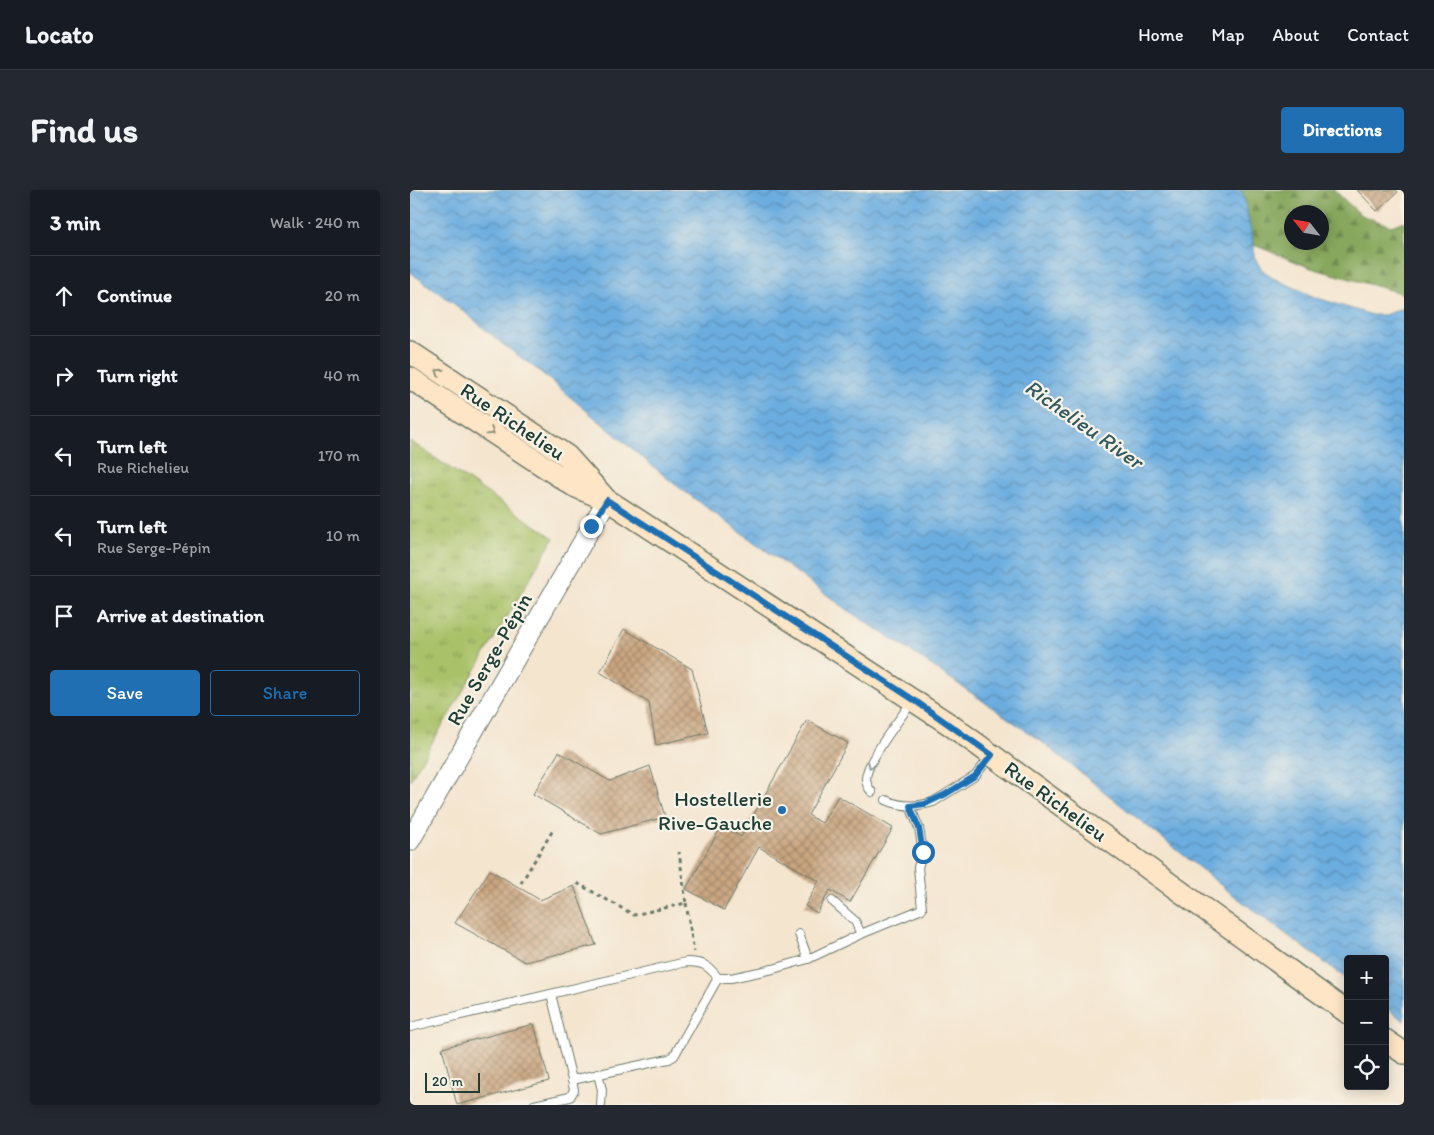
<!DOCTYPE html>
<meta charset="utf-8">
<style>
body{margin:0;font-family:Itim,sans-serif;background:#242831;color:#f1f3f6}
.controls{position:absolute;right:15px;bottom:15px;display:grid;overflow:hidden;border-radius:5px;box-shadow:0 2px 12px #0003}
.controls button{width:45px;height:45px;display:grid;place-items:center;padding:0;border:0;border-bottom:1px solid #363941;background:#171b24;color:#f1f3f6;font:25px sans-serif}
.compass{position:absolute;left:874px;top:15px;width:45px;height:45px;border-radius:50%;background:#171b24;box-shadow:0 2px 12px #0003;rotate:301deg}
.scale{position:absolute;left:15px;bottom:12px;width:55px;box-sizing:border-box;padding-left:5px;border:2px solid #1f3d34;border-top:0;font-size:14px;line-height:18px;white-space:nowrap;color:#1f3d34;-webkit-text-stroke:4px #f7f3e8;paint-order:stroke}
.stop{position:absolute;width:15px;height:15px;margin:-11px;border:4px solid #1f6fb2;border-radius:50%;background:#fff}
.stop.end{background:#1f6fb2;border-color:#fff;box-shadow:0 1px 5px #0008}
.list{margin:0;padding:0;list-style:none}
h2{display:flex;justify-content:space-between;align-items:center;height:65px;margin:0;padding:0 20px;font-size:21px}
h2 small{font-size:16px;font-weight:400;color:#9ea1a6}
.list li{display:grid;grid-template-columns:32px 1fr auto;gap:15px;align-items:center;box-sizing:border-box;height:80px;padding:0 20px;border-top:1px solid #363941}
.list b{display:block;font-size:19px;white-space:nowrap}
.list p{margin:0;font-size:16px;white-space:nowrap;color:#9ea1a6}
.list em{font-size:16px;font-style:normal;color:#9ea1a6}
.actions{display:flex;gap:10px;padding:15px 20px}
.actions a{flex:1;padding:11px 0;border:1px solid #1f6fb2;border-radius:5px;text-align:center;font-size:18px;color:#1f6fb2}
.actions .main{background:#1f6fb2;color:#fff}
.icon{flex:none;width:28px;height:28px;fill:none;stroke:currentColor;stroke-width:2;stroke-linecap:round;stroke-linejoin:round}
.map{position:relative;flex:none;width:994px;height:915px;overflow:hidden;border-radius:5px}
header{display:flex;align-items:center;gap:30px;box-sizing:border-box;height:70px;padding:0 25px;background:#171b24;border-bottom:1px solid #363941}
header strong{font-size:24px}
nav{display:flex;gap:28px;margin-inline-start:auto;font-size:18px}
.intro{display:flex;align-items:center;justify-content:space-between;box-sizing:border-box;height:120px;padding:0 30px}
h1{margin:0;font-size:35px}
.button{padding:12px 22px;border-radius:5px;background:#1f6fb2;color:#fff;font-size:18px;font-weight:700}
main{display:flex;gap:30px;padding:0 30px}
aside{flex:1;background:#171b24;border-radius:5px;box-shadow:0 2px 12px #0003}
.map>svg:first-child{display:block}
</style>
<header>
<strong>Locato</strong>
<nav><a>Home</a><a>Map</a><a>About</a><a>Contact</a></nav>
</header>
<div class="intro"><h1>Find us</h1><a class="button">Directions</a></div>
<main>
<aside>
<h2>3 min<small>Walk · 240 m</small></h2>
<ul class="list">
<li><svg class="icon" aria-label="ahead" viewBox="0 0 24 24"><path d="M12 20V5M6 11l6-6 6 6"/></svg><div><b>Continue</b></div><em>20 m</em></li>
<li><svg class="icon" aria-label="right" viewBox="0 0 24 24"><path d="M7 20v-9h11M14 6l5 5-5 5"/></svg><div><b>Turn right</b></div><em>40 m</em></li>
<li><svg class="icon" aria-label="left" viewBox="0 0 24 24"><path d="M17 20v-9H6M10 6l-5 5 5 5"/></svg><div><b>Turn left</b><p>Rue Richelieu</p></div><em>170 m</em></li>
<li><svg class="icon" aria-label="left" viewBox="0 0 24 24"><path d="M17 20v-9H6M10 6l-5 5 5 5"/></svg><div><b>Turn left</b><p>Rue Serge-Pépin</p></div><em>10 m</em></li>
<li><svg class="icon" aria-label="arrive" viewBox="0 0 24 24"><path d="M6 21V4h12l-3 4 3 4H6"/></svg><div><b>Arrive at destination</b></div></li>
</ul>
<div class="actions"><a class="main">Save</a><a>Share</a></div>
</aside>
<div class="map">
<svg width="994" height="915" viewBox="0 0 994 915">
<defs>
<pattern id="grass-tufts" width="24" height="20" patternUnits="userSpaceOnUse" patternTransform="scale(1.25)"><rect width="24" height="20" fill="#a9c167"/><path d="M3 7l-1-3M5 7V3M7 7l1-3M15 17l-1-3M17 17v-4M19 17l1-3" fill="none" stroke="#899e56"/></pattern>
<pattern id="forest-firs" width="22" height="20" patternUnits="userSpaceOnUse" patternTransform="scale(1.25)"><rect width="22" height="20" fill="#86a75c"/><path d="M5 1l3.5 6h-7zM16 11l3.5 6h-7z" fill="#6d894d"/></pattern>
<pattern id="water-waves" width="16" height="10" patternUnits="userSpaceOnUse" patternTransform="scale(1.25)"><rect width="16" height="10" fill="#6cade0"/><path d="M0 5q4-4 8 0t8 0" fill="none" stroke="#588eb6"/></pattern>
<pattern id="building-cross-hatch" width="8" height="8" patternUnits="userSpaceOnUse" patternTransform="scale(1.25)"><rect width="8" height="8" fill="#caa680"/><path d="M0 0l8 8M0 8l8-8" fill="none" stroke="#a3886a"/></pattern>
</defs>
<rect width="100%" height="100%" fill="#f7f3e8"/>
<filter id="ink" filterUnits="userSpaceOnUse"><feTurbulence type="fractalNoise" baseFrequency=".02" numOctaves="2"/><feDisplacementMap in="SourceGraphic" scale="10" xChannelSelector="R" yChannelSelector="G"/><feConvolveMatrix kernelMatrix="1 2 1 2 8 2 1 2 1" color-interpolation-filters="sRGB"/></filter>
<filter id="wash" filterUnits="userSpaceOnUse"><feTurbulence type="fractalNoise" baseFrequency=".0096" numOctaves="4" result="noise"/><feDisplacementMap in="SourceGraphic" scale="20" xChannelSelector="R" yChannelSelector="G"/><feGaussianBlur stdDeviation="1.12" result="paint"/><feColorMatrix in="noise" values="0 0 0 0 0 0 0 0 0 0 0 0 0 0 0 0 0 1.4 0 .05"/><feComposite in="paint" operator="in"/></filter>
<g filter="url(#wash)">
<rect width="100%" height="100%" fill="#f4e5cf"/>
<!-- grass -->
<polygon fill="url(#grass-tufts)" stroke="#647f4e" points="0,251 144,348 0,590"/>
<!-- forest -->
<path fill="url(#forest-firs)" stroke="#527248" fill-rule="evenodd" d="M831,0H924L951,25L981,36L994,31V104L901,78L844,55L834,7ZM882,22H912V52H882Z"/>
<!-- water -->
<polygon fill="url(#water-waves)" stroke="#46758a" points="0,0 831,0 834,7 844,55 844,66 850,77 861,87 907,108 962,125 975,125 994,117 994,831 975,817 975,769 938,769 938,790 822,704 631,551 499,460 439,421 263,293 128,180 94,155 47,116 0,82"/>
<g id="blocks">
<!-- building -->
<g fill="url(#building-cross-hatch)">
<polygon points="947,0 986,0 988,2 967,21"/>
<polygon points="214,439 282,479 298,543 246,555 239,513 190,482"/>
<polygon points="397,530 438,553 398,625 412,633 428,606 483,638 440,712 420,700 407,723 395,716 409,691 349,657 314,720 276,699 312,635 331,647"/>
<polygon points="149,562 200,591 240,576 255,627 191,644 123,604"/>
<polygon points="80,680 130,710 164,696 186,755 115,772 45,733"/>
<polygon points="124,834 139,891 47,915 32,858"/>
</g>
</g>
</g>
<g filter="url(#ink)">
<use href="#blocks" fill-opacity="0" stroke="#6a786a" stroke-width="1"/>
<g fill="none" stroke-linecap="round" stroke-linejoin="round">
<defs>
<g id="service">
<path d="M462,602C458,598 456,593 456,588C457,570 491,527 502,512"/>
<path d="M476,610C491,617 507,617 523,612L565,586L581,566"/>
<polyline points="422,711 445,731 451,744"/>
<polyline points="389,744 398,769"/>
<polyline points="308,788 321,788 363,779 398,769 451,744 512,719 508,677 513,662 509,638 500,616"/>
<polyline points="141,804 162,890 249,871 259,869 264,866 308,788"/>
<path d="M0,837L276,772C293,772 298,775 308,788"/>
<polyline points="188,884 192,900 191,915"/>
<polyline points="124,915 160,907 164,900 162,890"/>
</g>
<polyline id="tertiary" points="0,651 197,310"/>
<g id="secondary">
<polyline points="0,162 157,266 193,306"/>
<polyline points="0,188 164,296 197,310 208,317 539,534 938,823"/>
<polyline points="975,850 994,863"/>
</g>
</defs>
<!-- service casing -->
<use href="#service" stroke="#6a786a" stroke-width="10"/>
<!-- tertiary casing -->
<use href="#tertiary" stroke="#6a786a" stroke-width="21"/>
<!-- secondary casing -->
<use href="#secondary" stroke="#6a786a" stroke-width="24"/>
<!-- path -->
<g stroke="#6a786a" stroke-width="3" stroke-dasharray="4 4" stroke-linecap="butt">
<polyline points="111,693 143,640"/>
<polyline points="167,693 224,725 276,713 269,662"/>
<polyline points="276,713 284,762"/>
</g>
<!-- service -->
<use href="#service" stroke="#fff" stroke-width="8"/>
<!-- tertiary -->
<use href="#tertiary" stroke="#fff" stroke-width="19"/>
<!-- secondary -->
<use href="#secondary" stroke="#fde5c5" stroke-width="21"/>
</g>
<!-- one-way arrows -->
<defs><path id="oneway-chevron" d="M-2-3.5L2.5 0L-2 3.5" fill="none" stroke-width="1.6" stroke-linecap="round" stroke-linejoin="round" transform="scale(1.25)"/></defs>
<g stroke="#8e917c">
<use href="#oneway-chevron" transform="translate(29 182) rotate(-146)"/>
<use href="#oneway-chevron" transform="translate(81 242) rotate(33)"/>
</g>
<use stroke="#8f9e9a" href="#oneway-chevron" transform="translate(461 575) rotate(116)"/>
</g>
<g fill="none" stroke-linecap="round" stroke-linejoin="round" filter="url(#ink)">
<!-- route -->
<polyline stroke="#1f6fb2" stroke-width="6" points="181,336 197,310 504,510 582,565 565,586 536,604 515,614 500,616 509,638 513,662"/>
</g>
<!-- markers -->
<circle fill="#1f6fb2" stroke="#f7f3e8" stroke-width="2" cx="372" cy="620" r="5"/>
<g text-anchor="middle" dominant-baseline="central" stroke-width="4.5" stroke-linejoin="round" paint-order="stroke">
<!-- street labels -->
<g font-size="21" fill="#1f3d34" stroke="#f7f3e8">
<text transform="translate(103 231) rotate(34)">Rue Richelieu</text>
<text transform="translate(79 469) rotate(-60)">Rue Serge-Pépin</text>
<text transform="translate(646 611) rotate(36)">Rue Richelieu</text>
</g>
<!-- poi labels -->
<g font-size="21" fill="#1f3d34" stroke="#f7f3e8" text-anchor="end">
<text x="362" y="608">Hostellerie<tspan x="362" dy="24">Rive-Gauche</tspan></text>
</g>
<!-- water labels -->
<g font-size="22" font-style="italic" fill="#32595f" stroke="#f7f3e8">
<text transform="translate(674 234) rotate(35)">Richelieu River</text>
</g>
</g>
</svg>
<div class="controls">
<button>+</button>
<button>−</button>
<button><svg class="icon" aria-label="locate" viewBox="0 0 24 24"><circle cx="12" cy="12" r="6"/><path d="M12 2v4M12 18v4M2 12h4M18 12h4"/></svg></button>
</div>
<svg class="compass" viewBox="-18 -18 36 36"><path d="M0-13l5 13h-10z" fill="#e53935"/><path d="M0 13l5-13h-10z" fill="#9ea1a6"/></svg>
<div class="scale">20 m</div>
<div class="stop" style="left:513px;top:662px"></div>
<div class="stop end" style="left:181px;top:336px"></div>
</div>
</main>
